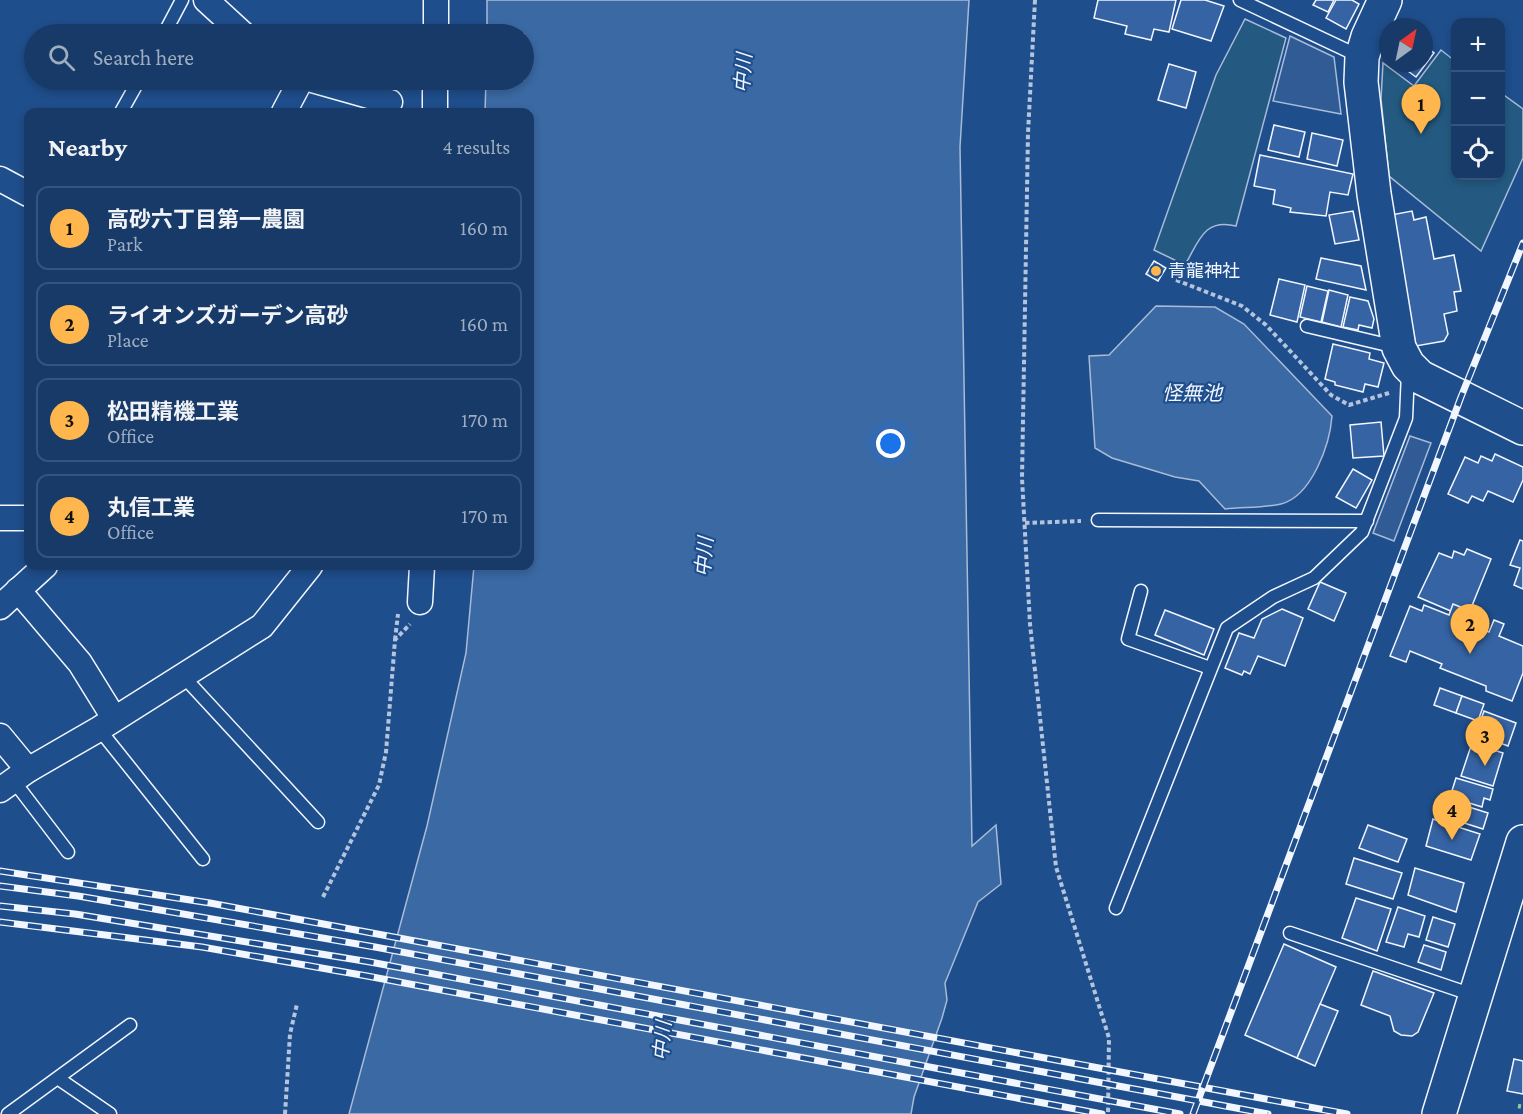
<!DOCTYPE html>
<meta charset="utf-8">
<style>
body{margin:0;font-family:"Crimson Pro","Noto Sans JP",serif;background:#244571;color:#f1f3f6}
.controls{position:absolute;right:18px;top:18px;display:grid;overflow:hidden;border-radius:12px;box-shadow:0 3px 9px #0003}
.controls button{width:54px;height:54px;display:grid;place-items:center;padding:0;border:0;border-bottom:2px solid #36547d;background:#173a69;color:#f1f3f6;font:30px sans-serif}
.compass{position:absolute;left:1379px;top:18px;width:54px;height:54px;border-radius:50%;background:#173a69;box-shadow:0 3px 9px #0003;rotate:33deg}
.you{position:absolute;left:891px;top:444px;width:21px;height:21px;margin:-15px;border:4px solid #fff;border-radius:50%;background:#1a73e8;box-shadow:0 0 0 9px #1a73e833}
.badge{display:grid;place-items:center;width:39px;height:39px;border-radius:50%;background:#ffb74d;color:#111;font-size:20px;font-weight:700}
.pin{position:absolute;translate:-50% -50px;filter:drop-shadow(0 2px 3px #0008)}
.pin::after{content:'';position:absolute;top:32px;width:21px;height:18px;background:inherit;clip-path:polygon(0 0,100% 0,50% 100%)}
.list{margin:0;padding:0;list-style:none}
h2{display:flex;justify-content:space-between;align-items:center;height:78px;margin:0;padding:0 24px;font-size:26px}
h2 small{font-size:20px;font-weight:400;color:#9eadc0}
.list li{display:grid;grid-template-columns:39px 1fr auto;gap:18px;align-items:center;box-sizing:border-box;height:84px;margin:0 12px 12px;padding:0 12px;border:2px solid #36547d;border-radius:12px}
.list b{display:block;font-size:22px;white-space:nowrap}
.list p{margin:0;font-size:20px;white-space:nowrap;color:#9eadc0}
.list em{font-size:20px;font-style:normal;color:#9eadc0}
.icon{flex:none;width:33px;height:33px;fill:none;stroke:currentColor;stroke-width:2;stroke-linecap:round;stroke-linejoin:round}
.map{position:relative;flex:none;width:1523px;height:1114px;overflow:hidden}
.search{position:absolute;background:#173a69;box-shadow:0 3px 9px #0003;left:24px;top:24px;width:510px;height:66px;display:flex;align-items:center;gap:15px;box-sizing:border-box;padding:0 21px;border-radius:33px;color:#9eadc0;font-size:22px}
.panel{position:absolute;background:#173a69;box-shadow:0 3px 9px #0003;left:24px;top:108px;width:510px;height:462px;border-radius:12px}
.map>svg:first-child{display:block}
</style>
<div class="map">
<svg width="1523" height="1114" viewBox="0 0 1523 1114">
<rect width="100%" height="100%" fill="#1f4e8c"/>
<!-- green -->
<g fill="#245a82" stroke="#a8bbd7" stroke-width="1.5">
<path d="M1245,19L1286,38L1236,226C1204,218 1199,241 1185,265L1154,250L1216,75Z"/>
<polygon points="1441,50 1455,61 1456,176 1500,176 1501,93 1523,109 1523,158 1481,251 1389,176 1381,99 1383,63 1414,86"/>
</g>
<!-- parking -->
<g fill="#305b95" stroke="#a8bbd7" stroke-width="1.5">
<polygon points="1290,36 1334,57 1341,114 1273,101"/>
<polygon points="1410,436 1431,443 1394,541 1373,533"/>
</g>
<!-- water -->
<g fill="#3b69a3" stroke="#a8bbd7" stroke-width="1.5">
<polygon points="487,0 969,0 960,147 972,846 996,825 1001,884 978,902 945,983 947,1000 942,1018 914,1097 911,1114 349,1114 427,826 466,653 474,566 530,566 530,112 485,112 486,80 524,80 524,34 487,34"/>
<path d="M1156,306L1215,307L1244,324L1332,416C1330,444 1312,496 1281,504C1264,508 1243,507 1225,509L1199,481L1175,477L1112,458L1095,448L1089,356L1109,355Z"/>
</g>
<!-- building -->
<g fill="#3563a3" stroke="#f2f6ff" stroke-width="1.5">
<polygon points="1098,0 1176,0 1169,32 1154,29 1151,40 1125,34 1127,26 1094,18"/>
<polygon points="1181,0 1205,0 1224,6 1211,41 1172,29"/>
<polygon points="1316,0 1334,0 1328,12 1313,5"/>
<polygon points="1336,0 1352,0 1359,4 1346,29 1326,18"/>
<polygon points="1424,45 1434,53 1416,77 1397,63 1424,63"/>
<polygon points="1169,64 1196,72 1186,108 1158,100"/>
<polygon points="1274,125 1305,132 1299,157 1268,150"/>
<polygon points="1312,133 1343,140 1337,166 1307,159"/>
<polygon points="1260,155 1353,174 1348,195 1330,192 1326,216 1290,212 1291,208 1273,204 1275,190 1254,186"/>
<polygon points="1353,211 1359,240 1335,244 1329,215"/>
<polygon points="1412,211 1414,220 1426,217 1434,259 1454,255 1461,291 1454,292 1457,311 1444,314 1448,334 1444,341 1416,346 1391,215"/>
<polygon points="1321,258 1361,266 1366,290 1316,279"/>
<polygon points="1154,261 1166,268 1158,281 1146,274"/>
<polygon points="1279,279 1305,285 1297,322 1270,315"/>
<polygon points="1307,286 1328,291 1321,322 1300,317"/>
<polygon points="1329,290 1348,295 1341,327 1322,322"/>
<polygon points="1350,297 1368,301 1374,319 1372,328 1359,325 1358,330 1343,327"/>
<polygon points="1333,344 1370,353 1369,359 1384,363 1378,387 1365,384 1363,392 1335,385 1335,382 1325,379"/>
<polygon points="1381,422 1384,456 1353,458 1350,425"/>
<polygon points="1495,454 1523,467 1523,480 1513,502 1488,491 1483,501 1472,496 1468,503 1448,494 1465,457 1478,463 1481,456 1492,461"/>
<polygon points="1353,469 1372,480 1356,508 1336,497"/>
<polygon points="1520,540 1523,541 1523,589 1514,585 1520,568 1510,565"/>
<polygon points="1467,549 1491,559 1467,618 1418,597 1439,553 1452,558 1454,551 1464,555"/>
<polygon points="1320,582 1346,593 1334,621 1308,609"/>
<polygon points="1453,604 1478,614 1473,626 1489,632 1494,620 1504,624 1499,636 1523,646 1523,673 1512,701 1486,691 1486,686 1440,668 1442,664 1410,651 1406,662 1390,656 1410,606 1422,611 1424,605 1449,615"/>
<polygon points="1282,609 1303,618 1285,666 1258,656 1250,674 1244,671 1242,675 1225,668 1239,633 1254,638 1262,619"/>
<polygon points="1165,610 1214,629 1204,655 1155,635"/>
<polygon points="1440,688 1462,696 1456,713 1434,705"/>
<polygon points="1462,696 1484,704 1478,721 1456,713"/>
<polygon points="1484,711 1516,723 1508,746 1476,734"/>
<polygon points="1472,743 1503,753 1493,786 1461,776"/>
<polygon points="1456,778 1493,789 1490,800 1484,798 1482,807 1450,797"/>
<polygon points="1444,799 1488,813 1483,829 1439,815"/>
<polygon points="1433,819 1480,834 1471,860 1426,846"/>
<polygon points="1368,825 1407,839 1398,862 1359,848"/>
<polygon points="1354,858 1402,873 1393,899 1346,884"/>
<polygon points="1415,868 1464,883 1456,912 1408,895"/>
<polygon points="1356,898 1391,909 1377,951 1342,938"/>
<polygon points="1398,907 1425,916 1419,937 1408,934 1404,947 1386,942"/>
<polygon points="1433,917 1455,924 1448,947 1426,940"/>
<polygon points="1284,944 1336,967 1297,1058 1245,1035"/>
<polygon points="1424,945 1446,952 1441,970 1418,962"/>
<polygon points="1373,971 1434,993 1418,1032 1412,1036 1401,1035 1394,1031 1390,1016 1361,1005"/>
<polygon points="1320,1004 1338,1011 1315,1066 1297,1058"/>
<polygon points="1514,1059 1523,1061 1523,1094 1507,1091"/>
</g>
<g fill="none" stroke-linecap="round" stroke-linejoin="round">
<defs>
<g id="lane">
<polyline points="1240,0 1361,57"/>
<polyline points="164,34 182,0"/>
<polyline points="121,112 139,80"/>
<polyline points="1307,326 1396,347"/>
<polyline points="1098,520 1367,521"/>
<polyline points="1141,591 1128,639 1210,668"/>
<polyline points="183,676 318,822"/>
<polyline points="99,729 203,859"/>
<polyline points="13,780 68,852"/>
<polyline points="1116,908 1227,628 1273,597 1314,578 1362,532 1406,418 1408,372"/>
<polyline points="1290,933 1473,995"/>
<polyline points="59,1079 110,1114"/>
<polyline points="8,1114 130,1025"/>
</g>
<g id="street">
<polyline points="206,0 243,34"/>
<polyline points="436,34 436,0"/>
<polyline points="312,80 390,102"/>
<polyline points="284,112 301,80"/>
<polyline points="435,112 435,80"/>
<polyline points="0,179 28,194"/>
<polyline points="0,518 28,518"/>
<polyline points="18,590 80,663 114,718"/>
<polyline points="420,602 422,566"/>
<polyline points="0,607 45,566"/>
<polyline points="0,736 28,770"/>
<polyline points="0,790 28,770 99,729 262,626 310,566"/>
</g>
<g id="secondary">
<polyline points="1385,0 1368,37 1362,57 1361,82 1374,194 1399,348 1408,365 1420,377 1523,428"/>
<polyline points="1439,1114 1523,842"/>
</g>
</defs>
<!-- lane casing -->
<use href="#lane" stroke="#f2f6ff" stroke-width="15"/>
<!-- street casing -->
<use href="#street" stroke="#f2f6ff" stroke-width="27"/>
<!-- secondary casing -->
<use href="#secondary" stroke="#f2f6ff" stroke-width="36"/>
<!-- path -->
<g stroke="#b3c4dc" stroke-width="4" stroke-dasharray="4.5 3" stroke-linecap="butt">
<polyline points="1035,0 1028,133 1022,478 1030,624 1056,867 1109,1038 1108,1114"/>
<polyline points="1176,280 1242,306 1266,325 1331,395 1349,405 1389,393"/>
<polyline points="1025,523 1081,521"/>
<polyline points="395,640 398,614"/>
<polyline points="323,897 379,785 386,752 395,640 410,624"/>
<polyline points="285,1114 290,1034 297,1004"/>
</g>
<!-- lane -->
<use href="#lane" stroke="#1f4e8c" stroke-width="12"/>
<!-- street -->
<use href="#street" stroke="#1f4e8c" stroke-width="24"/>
<!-- secondary -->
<use href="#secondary" stroke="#1f4e8c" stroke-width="33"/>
<defs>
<g id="rail">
<polyline points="0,871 210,903 1347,1114"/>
<polyline points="0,886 78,896 375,947 1268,1114"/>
<polyline points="0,906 75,914 370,962 1180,1114"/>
<polyline points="0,922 202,947 367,976 1102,1114"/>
<polyline points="1193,1114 1461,397 1523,243"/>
</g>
</defs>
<!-- rail casing -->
<use href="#rail" stroke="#f2f6ff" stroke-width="7"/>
<!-- rail -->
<use href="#rail" stroke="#1f4e8c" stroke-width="4.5" stroke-dasharray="14" stroke-linecap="butt"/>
<!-- hedge -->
<polyline stroke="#97c8a6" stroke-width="4.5" stroke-dasharray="3 4.5" stroke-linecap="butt" points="1518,1106 1523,1107"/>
</g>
<!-- markers -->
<circle fill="#ffb74d" stroke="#1f4e8c" stroke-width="2" cx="1156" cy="271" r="6"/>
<g text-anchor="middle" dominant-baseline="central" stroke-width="4.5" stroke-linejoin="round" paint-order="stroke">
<!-- poi labels -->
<g font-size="18" fill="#f2f6ff" stroke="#1f4e8c" text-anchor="start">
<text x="1168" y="271">青龍神社</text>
</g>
<!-- water labels -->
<g font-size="20" font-style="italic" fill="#f2f6ff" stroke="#1f4e8c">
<text transform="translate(743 73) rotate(-86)">中川</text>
<text x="1192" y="393">怪無池</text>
<text transform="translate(704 557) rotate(-85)">中川</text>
<text transform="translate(662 1041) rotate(-85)">中川</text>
</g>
</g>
</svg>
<div class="controls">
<button>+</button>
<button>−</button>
<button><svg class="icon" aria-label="locate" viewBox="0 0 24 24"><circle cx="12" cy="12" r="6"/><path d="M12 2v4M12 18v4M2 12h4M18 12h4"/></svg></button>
</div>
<svg class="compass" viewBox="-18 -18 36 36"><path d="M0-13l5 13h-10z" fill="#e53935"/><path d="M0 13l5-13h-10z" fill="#9eadc0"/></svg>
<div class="you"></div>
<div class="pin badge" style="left:1421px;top:134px">1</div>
<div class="pin badge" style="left:1470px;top:654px">2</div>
<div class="pin badge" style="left:1485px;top:766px">3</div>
<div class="pin badge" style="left:1452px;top:840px">4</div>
<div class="search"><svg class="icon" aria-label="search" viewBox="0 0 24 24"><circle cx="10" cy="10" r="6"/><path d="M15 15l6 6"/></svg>Search here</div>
<section class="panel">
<h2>Nearby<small>4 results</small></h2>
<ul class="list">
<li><span class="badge">1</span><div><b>高砂六丁目第一農園</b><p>Park</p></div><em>160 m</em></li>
<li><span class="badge">2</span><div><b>ライオンズガーデン高砂</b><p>Place</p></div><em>160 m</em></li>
<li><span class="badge">3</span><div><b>松田精機工業</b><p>Office</p></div><em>170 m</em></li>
<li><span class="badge">4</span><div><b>丸信工業</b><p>Office</p></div><em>170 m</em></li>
</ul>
</section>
</div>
